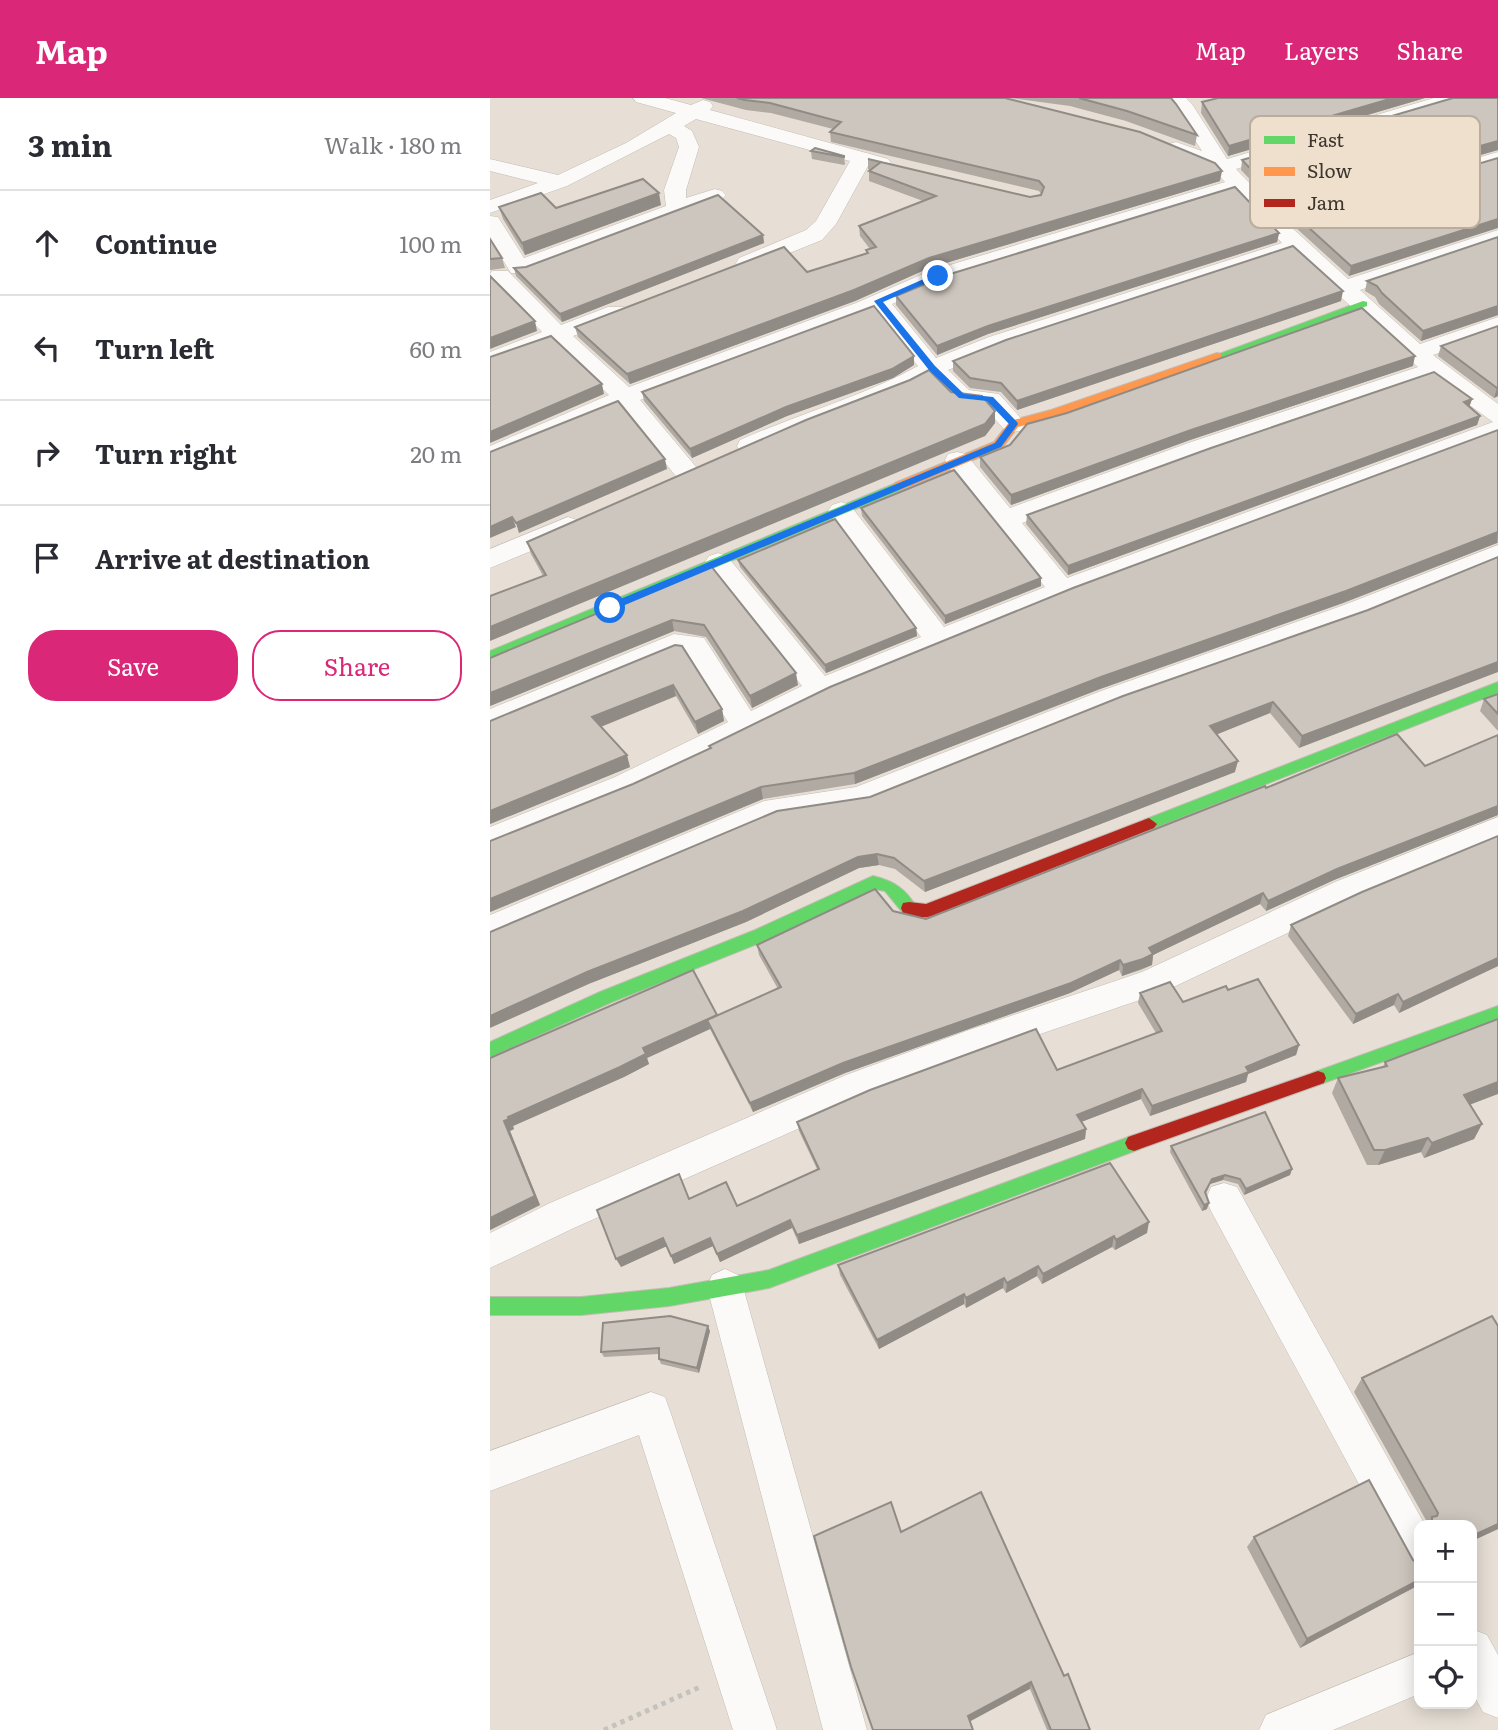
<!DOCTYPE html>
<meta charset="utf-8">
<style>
body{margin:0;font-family:Literata,serif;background:#f7f7f7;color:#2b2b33}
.controls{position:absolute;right:21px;bottom:21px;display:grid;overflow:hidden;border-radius:14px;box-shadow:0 4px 18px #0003}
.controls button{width:63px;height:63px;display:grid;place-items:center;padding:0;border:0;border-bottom:2px solid #e1e1e2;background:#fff;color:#2b2b33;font:35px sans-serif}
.stop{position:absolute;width:21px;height:21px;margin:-16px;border:5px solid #1a73e8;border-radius:50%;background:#fff}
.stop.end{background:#1a73e8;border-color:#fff;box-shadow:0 2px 7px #0008}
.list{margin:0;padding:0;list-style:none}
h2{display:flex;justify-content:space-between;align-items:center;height:91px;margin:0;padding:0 28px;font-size:30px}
h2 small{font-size:23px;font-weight:400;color:#7c7c81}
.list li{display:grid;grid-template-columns:46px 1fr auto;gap:21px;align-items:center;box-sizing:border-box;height:105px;padding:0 28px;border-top:2px solid #e1e1e2}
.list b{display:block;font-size:26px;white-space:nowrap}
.list em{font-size:23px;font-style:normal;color:#7c7c81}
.actions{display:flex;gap:14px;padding:21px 28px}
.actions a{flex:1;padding:16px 0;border:2px solid #db2777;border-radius:28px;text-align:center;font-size:24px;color:#db2777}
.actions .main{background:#db2777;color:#fff}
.icon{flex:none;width:38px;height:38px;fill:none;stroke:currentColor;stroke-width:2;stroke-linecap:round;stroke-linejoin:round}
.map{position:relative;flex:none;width:1008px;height:1632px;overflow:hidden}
header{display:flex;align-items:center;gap:42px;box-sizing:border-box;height:98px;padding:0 35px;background:#db2777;color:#fff}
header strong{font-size:33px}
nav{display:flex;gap:38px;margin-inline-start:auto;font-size:24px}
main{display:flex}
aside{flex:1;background:#fff}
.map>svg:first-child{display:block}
</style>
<header>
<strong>Map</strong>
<nav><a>Map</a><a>Layers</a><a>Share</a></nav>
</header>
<main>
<aside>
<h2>3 min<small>Walk · 180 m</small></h2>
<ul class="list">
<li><svg class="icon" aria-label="ahead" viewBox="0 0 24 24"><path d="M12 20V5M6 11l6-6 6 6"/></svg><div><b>Continue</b></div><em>100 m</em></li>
<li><svg class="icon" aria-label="left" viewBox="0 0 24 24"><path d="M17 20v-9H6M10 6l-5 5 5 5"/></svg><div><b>Turn left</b></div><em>60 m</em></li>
<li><svg class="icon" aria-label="right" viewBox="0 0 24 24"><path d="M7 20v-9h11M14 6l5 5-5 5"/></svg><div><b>Turn right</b></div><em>20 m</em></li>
<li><svg class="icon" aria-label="arrive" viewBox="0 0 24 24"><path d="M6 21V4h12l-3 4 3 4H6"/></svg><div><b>Arrive at destination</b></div></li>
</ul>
<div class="actions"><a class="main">Save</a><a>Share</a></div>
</aside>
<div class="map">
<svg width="1008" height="1632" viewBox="0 0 1008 1632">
<rect width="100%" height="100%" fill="#e7dfd5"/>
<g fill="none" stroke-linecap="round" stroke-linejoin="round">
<defs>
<g id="street">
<polygon points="143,0 175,0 201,7 213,2 220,4 223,8 220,12 398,61 401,65 398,69 391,71 378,68 346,126 332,142 257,172 249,170 246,165 249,160 316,132 326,123 360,63 206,21 194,28 202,33 209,49 196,92 196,100 225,91 232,93 236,97 232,101 37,175 21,175 0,141 0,118 8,119 34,160 176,108 174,92 189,49 186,40 179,36 77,88 0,115 0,102 48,85 0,73 0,61 68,77 136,45 186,15 146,4"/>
<path d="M674,0H696L702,6L737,61L944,0H975L972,4L746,71L790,117L1008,54V67L800,128L858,181L1008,132V146L870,192L930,246L1008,219V234L943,257L1008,306V340L581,499L340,598L145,695L0,754V729L125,679L238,624L196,557L187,556L0,634V611L184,536L214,540L261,613L312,588L219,470L215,464L219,458L228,455L237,458L335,578L431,539L342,419L338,413L342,407L351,404L360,407L454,529L555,489L458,368L455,362L458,356L467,354L476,356L520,410L701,344L928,269L802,155L515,249L458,272L479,292L509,296L536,326L533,332L524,334L515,332L493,308L463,304L440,281L420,292L316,332L268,354L259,356L250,354L247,348L250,342C308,316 372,299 428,268L385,214L150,302L207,370L211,376L207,382L198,384L189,382L131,310L0,365V348L119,297L64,245L0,269V254L52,234L2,183L0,176L2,173H18L71,227L118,209H134L137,214L134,219L83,238L139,289L366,205L440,173L735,84L725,73L679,54L676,50L679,46L686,44L712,53L687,14ZM745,95L792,145L499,239L446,260L402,206L456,183ZM942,280L1003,324L577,480L532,425L719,356Z"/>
<polygon points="78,419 87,422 91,428 87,434 0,470 0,451"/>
<polygon points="1008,447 1008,466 874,521 631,607 380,708 288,722 0,844 0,817 274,703 366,689 611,593 854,507"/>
<polygon points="1008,719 1008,744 867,802 673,894 486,958 380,999 86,1129 0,1170 0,1135 60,1105 356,977 479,932 652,874 845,784"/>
<polygon points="734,1085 747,1089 935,1427 929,1427 929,1477 915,1471 721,1113 716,1101 721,1089"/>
<polygon points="235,1171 248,1177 253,1189 377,1632 333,1632 217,1189 222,1177"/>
<polygon points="161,1294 175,1299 180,1313 287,1632 243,1632 149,1337 0,1393 0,1353"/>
<polygon points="982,1531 997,1537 1008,1557 1008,1620 993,1614 982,1594"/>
<polygon points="929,1554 929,1596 843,1632 769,1632 776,1617"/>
</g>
<g id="fast">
<polygon points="873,203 877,204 877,208 731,262 727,263 721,259"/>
<polygon points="409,384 415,388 413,391 0,564 0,553"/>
<polygon points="1008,584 1008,595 664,730 659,732 651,726 654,722"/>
<path d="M383,778C404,783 416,791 427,810L425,815H413L395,793L384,791L277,842L122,904L0,959V944L110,894L265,832Z"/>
<polygon points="1008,908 1008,922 828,987 822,985 820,980 822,975"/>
<polygon points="644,1037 650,1039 653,1045 650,1051 279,1190 179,1208 91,1217 0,1217 0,1199 91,1199 179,1190 279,1172"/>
</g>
<polygon id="slow" points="727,255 731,256 731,262 569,318 528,329 512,350 413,391 409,392 403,388 405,385 504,344 520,323 561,312"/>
<g id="jam">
<path d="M659,720L667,726L664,730L442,818C433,821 422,818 413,815L411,810L413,805L419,804L436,806Z"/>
<polygon points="828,973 834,975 836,980 834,985 644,1053 638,1051 635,1045 638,1039"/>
</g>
</defs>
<!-- street casing -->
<use href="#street" stroke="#c2bcb4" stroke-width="1"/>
<!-- fast casing -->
<use href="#fast" stroke="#c2bcb4" stroke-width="2"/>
<!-- slow casing -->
<use href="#slow" stroke="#c2bcb4" stroke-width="2"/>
<!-- jam casing -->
<use href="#jam" stroke="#c2bcb4" stroke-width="2"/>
<!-- path -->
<polyline stroke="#c4c2be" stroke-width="5" stroke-dasharray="4.5 4.5" stroke-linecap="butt" points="114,1632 210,1589"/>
<!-- street -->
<use href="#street" fill="#fbfaf9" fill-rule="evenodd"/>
<!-- fast -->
<use href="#fast" fill="#63d668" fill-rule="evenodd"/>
<!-- slow -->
<use href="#slow" fill="#ff974d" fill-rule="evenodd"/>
<!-- jam -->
<use href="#jam" fill="#b3261e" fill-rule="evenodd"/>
</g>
<!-- wall -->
<g fill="#b0aaa3">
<polygon points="211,0 515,0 730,83 439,170 365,203 140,286 88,239 85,229 317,174 376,156 376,152 380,151 370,138 369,128 433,103 379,83 379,73 380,72 378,71 378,61 540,99 551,96 549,93 341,44 340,34 343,31 281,15 256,12"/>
<polygon points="520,0 681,0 707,37 705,48 636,23 580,8"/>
<polygon points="935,0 738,58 711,15 712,4"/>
<polygon points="1008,0 1008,52 791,114 751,72 752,62"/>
<polygon points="321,53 354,58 355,66 354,67 322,61"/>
<polygon points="1008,60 859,178 805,129 807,119"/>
<polygon points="171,107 35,157 13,121 9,109 66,110"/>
<polygon points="789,135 787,144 498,236 447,257 406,207 406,198"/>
<polygon points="273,137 274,145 72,224 26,178 24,170 36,169"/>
<polygon points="1008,139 1008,217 931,243 889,206 885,199 875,193 877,183"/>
<polygon points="0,141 12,160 15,170 0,172"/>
<polygon points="851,203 527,312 511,294 480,290 463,273 463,263"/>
<polygon points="1008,228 1008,298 1004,300 948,258 951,248"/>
<polygon points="424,267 403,280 297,318 202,360 154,303 152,294"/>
<polygon points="923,268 700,342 521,407 490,369 490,359"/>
<polygon points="461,294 505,325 495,338 53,478 41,456 37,444"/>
<polygon points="982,301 979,309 990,318 987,327 578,477 536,426 537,417"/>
<polygon points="1008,332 1008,445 1007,445 853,505 610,591 365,686 273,701 0,814 0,743 143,686 220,651 219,648"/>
<polygon points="371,410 551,480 551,488 455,526 372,418"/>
<polygon points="248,462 426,530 427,538 336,575 250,469"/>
<polygon points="221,468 308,587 262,610 216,539 184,533 0,608 0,560"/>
<polygon points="878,512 809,650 780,615 727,636 745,674 435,794 405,771 389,767 369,770 256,824 101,885 380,699"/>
<polygon points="185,547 232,611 234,623 208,636 186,598 111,629 140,669 0,726"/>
<polygon points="1008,596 1008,633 990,613 994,601"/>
<polygon points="1008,637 1008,717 844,782 776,813 770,806 663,857 662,867 651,872 632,878 629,872 580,895 355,975 263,1014 220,931 157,960 159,966 134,979 23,1028 24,1031 20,1033 50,1107 0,1132 0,960 227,918 288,891 269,857 267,847 403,813 436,821 776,690 935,668"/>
<polygon points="1008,738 1008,868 909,915 904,907 863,926 798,838 801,827"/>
<polygon points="738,892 809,947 806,957 758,976 756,984 660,1018 651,1001 591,1024 596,1031 595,1041 309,1146 302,1130 230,1164 223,1148 184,1166 177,1148 131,1169 199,1101 247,1108 327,1071 309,1033 307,1024 567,972 666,935 648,905 650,895 693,904"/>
<polygon points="895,964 980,1007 992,1026 984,1041 934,1060 931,1054 888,1067 877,1067 842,995 848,980 893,969"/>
<polygon points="681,1048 802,1071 800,1077 754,1097 748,1086 733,1082 720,1086 716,1096 717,1111 712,1113 680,1054"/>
<polygon points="657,1135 625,1152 622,1149 552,1186 547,1178 516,1195 513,1190 476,1210 474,1206 389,1251 350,1177 348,1167"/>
<polygon points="220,1233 209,1275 171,1266 169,1261 169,1256 114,1259 111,1254"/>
<polygon points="872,1280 1008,1431 982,1443 982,1427 934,1427 937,1424 864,1294"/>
<polygon points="411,1434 574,1578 600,1632 557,1632 540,1591"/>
<polygon points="764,1439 923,1462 929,1466 929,1486 927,1488 810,1550 757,1449"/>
</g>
<!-- shaded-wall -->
<g fill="#908b85">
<polygon points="903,0 935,0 738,58 739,48"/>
<polygon points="1008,43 1008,52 791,114 792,104"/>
<polygon points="732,73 730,83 439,170 365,203 140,286 137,276 439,160"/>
<polygon points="169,95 171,107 35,157 32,145"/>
<polygon points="1008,121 1008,130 859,178 861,168"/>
<polygon points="789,135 787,144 498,236 447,257 447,248 498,228"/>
<polygon points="273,137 274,145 72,224 70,216"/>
<polygon points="853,193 851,203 527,312 527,303"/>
<polygon points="1008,208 1008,217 931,243 933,233"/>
<polygon points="45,223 47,233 0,251 0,240"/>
<polygon points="424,258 424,267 403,280 297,318 202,360 200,351 296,309"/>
<polygon points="925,258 923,268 700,342 521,407 521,397 701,332"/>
<polygon points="112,286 114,296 0,345 0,334"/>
<polygon points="1008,289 1008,298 1004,300 1007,290"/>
<polygon points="982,301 979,310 974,304"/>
<polygon points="505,313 505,325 495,338 0,543 0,529"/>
<polygon points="990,318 987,327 578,477 578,468"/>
<polygon points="175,361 177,371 29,435 26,425"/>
<polygon points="22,419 26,429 0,440 0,429"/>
<polygon points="1008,434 1007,445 853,505 610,591 365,686 364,675 611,579"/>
<polygon points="551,480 551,488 455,526 455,518"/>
<polygon points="182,522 184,533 0,608 0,595"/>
<polygon points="426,530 427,538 336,575 335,567"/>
<polygon points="1008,564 1008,574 809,650 812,638"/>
<polygon points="306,575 308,587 262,610 260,598"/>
<polygon points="183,587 186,598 105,631 102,619"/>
<polygon points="783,604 780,615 718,640 720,628"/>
<polygon points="232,611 234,623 208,636 205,624"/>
<polygon points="137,657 140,669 0,726 0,713"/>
<polygon points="748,663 745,674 435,794 434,783"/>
<polygon points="271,689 273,701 0,814 0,801"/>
<polygon points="1008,708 1008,717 844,782 776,813 778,803 847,771"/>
<polygon points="387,756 389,767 369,770 256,824 101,885 0,930 0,918 97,874 368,759"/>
<polygon points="773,795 770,806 663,857 662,867 632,878 633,867 659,850"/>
<polygon points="1008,860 1008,868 909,915 913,904"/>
<polygon points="630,862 629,872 580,895 355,975 263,1014 260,1005 353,965"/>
<polygon points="908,896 904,907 863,926 866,916"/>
<polygon points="227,917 217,922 220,931 157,960 159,966 134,979 23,1028 24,1031 20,1033 50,1107 0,1132 0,1120 14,1023 18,1019 153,950"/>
<polygon points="809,947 806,957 758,976 756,984 660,1018 662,1008"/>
<polygon points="1008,984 1008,996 966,1012 974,997"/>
<polygon points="652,991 651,1001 586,1026 587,1017"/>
<polygon points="992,1026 984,1041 934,1060 942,1045"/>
<polygon points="596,1031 595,1041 309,1146 307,1137"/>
<polygon points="938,1040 931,1054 888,1067 895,1052"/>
<polygon points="802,1071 800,1077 754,1097 756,1091"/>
<polygon points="735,1077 733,1082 720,1086 714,1100 722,1081"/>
<polygon points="719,1105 717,1111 712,1113 714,1107"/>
<polygon points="300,1122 302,1130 230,1164 227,1156"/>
<polygon points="659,1124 657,1135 625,1152 626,1142"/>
<polygon points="624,1138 622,1149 552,1186 553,1176"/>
<polygon points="173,1140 177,1148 131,1169 126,1161"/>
<polygon points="220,1140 223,1148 184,1166 181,1158"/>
<polygon points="548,1168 547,1178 516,1195 517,1185"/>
<polygon points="514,1180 513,1190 476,1210 476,1200"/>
<polygon points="474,1196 474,1206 389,1251 387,1242"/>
<polygon points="218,1228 220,1233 209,1275 207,1270"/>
<polygon points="1008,1426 1008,1431 982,1443 982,1438"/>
<polygon points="929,1482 929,1486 927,1488 810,1550 817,1541"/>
<polygon points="541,1584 540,1591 479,1624 478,1618"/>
</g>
<!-- building -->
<g fill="#cdc6be" stroke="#908b85" stroke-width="2">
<polygon points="247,0 515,0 650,34 725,65 732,73 439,160 364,192 137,276 85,229 294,149 317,174 378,155 376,152 386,149 369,128 446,98 379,73 391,64 378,61 540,99 551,97 554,89 549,83 340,34 351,24 280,5 255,2"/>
<polygon points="589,0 681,0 686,6 707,37 637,13"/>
<polygon points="728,0 903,0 739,48 712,4"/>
<polygon points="963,0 1008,0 1008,43 792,104 752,62"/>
<polygon points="325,50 354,58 354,59 321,53"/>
<polygon points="1008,60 1008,121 861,168 807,119"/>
<polygon points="153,81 169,95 32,145 9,109 51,95 66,110"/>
<polygon points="745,89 789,135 498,228 447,248 406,198 457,177"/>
<polygon points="228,97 273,137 70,216 24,170 36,169"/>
<polygon points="1008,139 1008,208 933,233 892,195 887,188 877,183"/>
<polygon points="0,141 12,160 0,161"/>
<polygon points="803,148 853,193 527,303 511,285 480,280 463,263 516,242"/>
<polygon points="0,178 45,223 0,240"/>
<polygon points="384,208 424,258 402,271 296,309 200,351 152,294"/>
<polygon points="872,210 925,258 701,332 521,397 490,359 520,347 537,326 577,315"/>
<polygon points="1008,228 1008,289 1007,290 951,248"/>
<polygon points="61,238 112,286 0,334 0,259"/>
<polygon points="439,272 461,294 492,298 505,313 495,326 0,529 0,498 56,477 37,444 316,322 420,282"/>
<polygon points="944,274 982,301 974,304 990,318 578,468 537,417 721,350"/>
<polygon points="128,303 175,361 26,425 22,419 0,429 0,354"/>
<polygon points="1008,332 1008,434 856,493 611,579 364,675 271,689 0,801 0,743 143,686 221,650 219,648 340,589 583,490"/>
<polygon points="464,372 551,480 455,518 371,410"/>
<polygon points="345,421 426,530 335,567 248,462"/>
<polygon points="1008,459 1008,564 812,638 783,604 720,628 748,663 434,783 404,760 387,756 368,759 253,813 97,874 0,918 0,834 287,713 380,699 633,598 878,512"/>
<polygon points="221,468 306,575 260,598 214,527 182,522 0,595 0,560"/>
<polygon points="185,547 192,548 232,611 205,624 183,587 102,619 137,657 0,713 0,623"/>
<polygon points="1008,596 1008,616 994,601"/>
<polygon points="907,636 935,668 1008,637 1008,708 847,771 778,803 773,795 659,850 663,856 653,861 633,867 630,862 581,885 353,965 260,1005 217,922 291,889 267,847 385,791 403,813 436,821 775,688 776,690"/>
<polygon points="1008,738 1008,860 913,904 908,896 866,916 801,827 872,794"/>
<polygon points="203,872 227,917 153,950 156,956 130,969 18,1019 19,1021 14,1023 45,1098 0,1120 0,960"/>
<polygon points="768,881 809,947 756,969 759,974 662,1008 652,991 587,1017 596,1031 307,1137 300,1122 227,1156 220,1140 181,1158 173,1140 126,1161 107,1112 189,1076 199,1101 236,1084 247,1108 329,1071 307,1024 380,992 546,931 567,972 672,933 650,895 680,884 693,904 736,888 738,892"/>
<polygon points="1008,921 1008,984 974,997 992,1026 942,1045 938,1040 895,1052 884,1052 848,980 897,968 895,964"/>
<polygon points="775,1014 802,1071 756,1091 750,1081 735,1077 722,1081 715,1094 719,1105 714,1107 681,1048"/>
<polygon points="620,1065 659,1124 626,1142 624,1138 553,1176 548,1168 517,1185 514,1180 476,1200 474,1196 387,1242 348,1167"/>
<polygon points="180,1218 218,1228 207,1270 169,1261 169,1250 111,1254 113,1225"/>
<polygon points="1002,1218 1008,1228 1008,1426 982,1438 982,1427 942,1427 942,1419 947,1418 948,1415 872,1280"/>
<polygon points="879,1382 923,1462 929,1466 929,1482 817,1541 764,1439"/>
<polygon points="491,1394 574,1578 578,1576 600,1632 561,1632 541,1584 478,1618 483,1632 383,1632 361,1569 324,1438 401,1404 411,1434"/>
</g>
<!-- route -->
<polygon fill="#1a73e8" points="445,176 452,178 393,204 445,268 474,296 503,299 527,324 528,326 511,349 123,512 116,512 116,507 505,345 519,326 497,303 469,300 439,272 384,203"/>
<!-- legend -->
<rect x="760" y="18" width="230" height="112" rx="10" fill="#efe0cd" stroke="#b9ad9e" stroke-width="2"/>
<rect x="774" y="38" width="31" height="8" fill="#63d668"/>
<rect x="774" y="69" width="31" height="9" fill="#ff974d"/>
<rect x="774" y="101" width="31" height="8" fill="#b3261e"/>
<g font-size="19" fill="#3c362f">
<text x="817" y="49">Fast</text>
<text x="817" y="80">Slow</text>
<text x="817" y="112">Jam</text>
</g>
</svg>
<div class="controls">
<button>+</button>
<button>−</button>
<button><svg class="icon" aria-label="locate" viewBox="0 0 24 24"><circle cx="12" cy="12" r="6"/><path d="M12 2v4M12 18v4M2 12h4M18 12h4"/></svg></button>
</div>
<div class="stop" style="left:120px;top:510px"></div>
<div class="stop end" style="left:448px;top:178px"></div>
</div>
</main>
